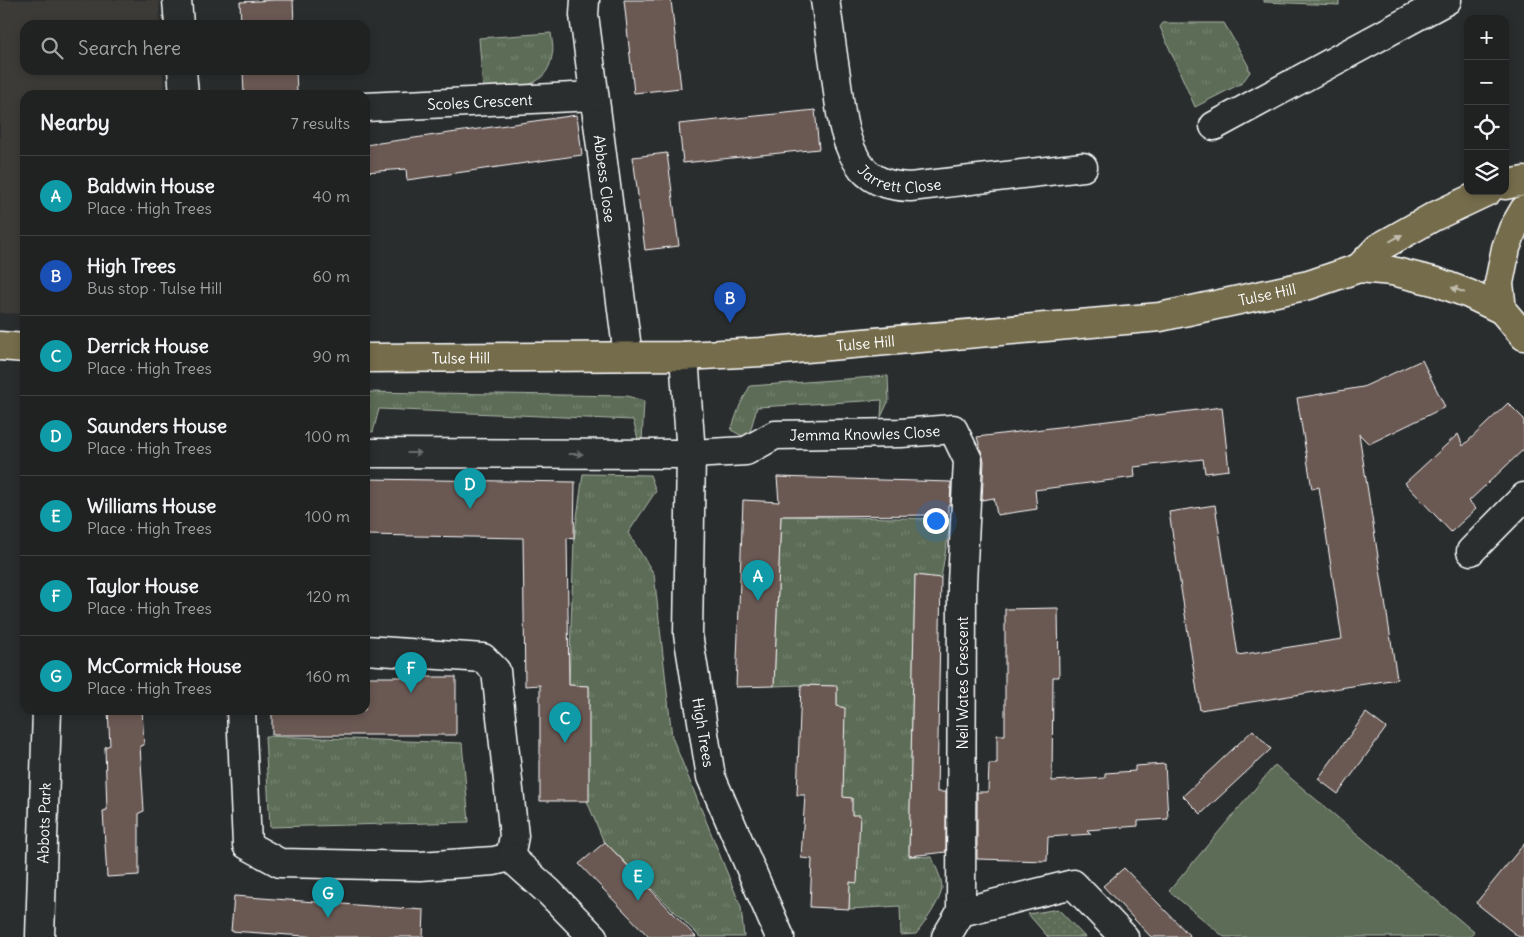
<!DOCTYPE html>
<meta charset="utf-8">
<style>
body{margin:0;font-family:Delius,sans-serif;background:#282a2a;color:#f1f3f6}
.controls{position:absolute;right:15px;top:15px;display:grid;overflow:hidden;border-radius:10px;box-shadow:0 2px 8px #0003}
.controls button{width:45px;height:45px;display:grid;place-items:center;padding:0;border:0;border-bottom:1px solid #3d3f40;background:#202222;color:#f1f3f6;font:25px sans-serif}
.you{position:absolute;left:935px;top:520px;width:18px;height:18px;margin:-12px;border:4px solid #fff;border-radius:50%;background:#1a73e8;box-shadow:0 0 0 8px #1a73e833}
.badge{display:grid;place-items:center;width:32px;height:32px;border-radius:50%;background:#ff9aa2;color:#fff;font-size:16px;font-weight:700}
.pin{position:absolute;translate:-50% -41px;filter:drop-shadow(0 1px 2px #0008)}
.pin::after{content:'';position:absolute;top:26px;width:18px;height:15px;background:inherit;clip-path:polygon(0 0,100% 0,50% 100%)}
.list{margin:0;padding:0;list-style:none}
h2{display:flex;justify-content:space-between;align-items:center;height:65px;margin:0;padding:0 20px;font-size:21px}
h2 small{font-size:16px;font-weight:400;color:#a2a4a5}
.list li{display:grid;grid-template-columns:32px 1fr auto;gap:15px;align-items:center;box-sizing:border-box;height:80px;padding:0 20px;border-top:1px solid #3d3f40}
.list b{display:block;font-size:19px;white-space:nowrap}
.list p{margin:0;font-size:16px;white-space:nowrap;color:#a2a4a5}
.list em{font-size:16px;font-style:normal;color:#a2a4a5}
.icon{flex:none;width:28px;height:28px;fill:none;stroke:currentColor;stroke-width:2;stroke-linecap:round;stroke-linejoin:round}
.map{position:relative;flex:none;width:1524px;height:937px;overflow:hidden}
.search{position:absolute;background:#202222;box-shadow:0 2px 8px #0003;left:20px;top:20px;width:350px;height:55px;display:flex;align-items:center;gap:12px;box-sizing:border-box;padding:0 18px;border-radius:15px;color:#a2a4a5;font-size:19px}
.panel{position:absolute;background:#202222;box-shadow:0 2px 8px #0003;left:20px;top:90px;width:350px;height:625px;border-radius:15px}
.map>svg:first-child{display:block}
</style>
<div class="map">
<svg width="1524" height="937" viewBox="0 0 1524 937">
<defs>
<pattern id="grass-tufts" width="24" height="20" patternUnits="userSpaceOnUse" patternTransform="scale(1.25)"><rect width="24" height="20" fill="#5b6c56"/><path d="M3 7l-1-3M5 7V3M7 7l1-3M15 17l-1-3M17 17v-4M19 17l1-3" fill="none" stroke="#74826f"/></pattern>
<pattern id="garden-dots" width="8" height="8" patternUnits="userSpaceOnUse" patternTransform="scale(1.25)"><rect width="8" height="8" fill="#5b6c56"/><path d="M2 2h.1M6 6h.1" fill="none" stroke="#74826f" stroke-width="1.8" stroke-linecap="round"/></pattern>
</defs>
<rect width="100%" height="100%" fill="#2a2d2e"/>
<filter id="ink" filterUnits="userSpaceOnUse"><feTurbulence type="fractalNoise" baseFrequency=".02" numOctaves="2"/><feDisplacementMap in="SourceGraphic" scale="10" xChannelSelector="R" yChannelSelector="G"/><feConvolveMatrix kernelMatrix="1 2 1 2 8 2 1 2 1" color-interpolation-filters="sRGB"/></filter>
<g filter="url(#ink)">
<!-- built -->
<polygon fill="#3d3a39" points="0,0 159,0 160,25 25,25 25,70 163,70 164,95 25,95 25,314 0,313"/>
<!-- grass -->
<g fill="url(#grass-tufts)" stroke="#adb6aa">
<polygon points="1163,23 1224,23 1248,65 1250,72 1242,83 1195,107 1160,27"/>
<path d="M551,33C552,41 554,49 552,56C546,92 510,88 483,90L479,38Z"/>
<polygon points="888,376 889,400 881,417 882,400 757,407 748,439 731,430 740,405 750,386"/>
<polygon points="365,392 627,396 644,401 642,441 638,439 633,420 379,409 373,432 365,431"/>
<polygon points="583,474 650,475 656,491 628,533 654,574 672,737 741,907 744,937 700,937 603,840 587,801 589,686 569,685 574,539"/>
<path d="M781,516L951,519L941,578L915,575L909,856L932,857C935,866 942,878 942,888C941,900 924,924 916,934L901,935L900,906L849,909L852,798L837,797V686L801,685L774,686Z"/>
<polygon points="265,736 462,743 469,822 270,827"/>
</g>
<!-- garden -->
<polygon fill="url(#garden-dots)" stroke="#adb6aa" points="1058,909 1085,937 1048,937 1028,914"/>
<!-- pitch -->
<g fill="#5b6c56" stroke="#adb6aa">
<polygon points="1264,0 1339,0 1339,5 1264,2"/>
<polygon points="1275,765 1474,932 1470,937 1224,937 1169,891"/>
</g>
<!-- building -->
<g fill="#6a5853" stroke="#fff">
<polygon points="275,0 293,0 294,25 241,25 240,2"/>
<polygon points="624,0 671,0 681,88 634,93"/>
<polygon points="243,70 296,70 297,92 244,95"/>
<polygon points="815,110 819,149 683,163 679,124"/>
<polygon points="577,115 582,155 407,180 406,169 365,172 365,145"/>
<polygon points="667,153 679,246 645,250 633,157"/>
<polygon points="1422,360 1445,407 1369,444 1359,434 1397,679 1200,710 1169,512 1215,505 1238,655 1342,639 1319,487 1312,489 1297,398 1363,387"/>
<polygon points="1508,403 1524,419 1524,449 1469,501 1476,509 1451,532 1405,483 1458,434 1463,446"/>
<polygon points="1222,407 1229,470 1205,473 1203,459 1134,467 1135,477 1035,490 1037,509 997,515 994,498 982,500 984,461 977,437"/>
<polygon points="777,477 951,482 950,505 948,505 948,515 781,516 774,686 736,687 743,500 779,502"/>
<polygon points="365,479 575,482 574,539 567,538 569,685 589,686 589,801 540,801 540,685 525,686 523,538 365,535"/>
<polygon points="915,575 941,578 937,792 946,792 946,852 909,856"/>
<polygon points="1058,608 1059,677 1053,677 1052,781 1105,778 1105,773 1135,771 1135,766 1165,764 1168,819 1138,821 1138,826 1087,830 1091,834 1048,837 1047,861 977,859 977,792 988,792 989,764 997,764 997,735 1005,735 1005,609"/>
<polygon points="365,677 456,677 456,735 272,735 272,710 365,710"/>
<polygon points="801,685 837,686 837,706 845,708 843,797 852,798 852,815 860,815 857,883 850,882 849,909 810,907 812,859 801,858 805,795 797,795"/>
<polygon points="108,710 142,710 144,745 140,746 144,811 139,813 139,875 107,877 103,811 107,810 105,747 110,745"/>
<polygon points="1366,713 1386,728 1338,794 1318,779"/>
<polygon points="1253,730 1271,749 1201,814 1183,796"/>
<polygon points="605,842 696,937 649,937 579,864"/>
<polygon points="1524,844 1524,937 1519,937 1476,903"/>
<polygon points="1124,868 1191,937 1151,937 1103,886"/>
<polygon points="234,896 424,910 423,937 319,937 231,931"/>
</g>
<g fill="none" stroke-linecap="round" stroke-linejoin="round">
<defs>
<g id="minor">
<polyline points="177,0 179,25"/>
<path id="s1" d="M585,0L584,15L628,356"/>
<path id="s2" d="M825,0C829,25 832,51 836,76C840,106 842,143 862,168C875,183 891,186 910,187L1083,167"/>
<polyline points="182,70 184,95"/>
<path id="s3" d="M365,107L594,96"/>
<polyline points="1214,126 1447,0"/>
<path id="s4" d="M684,356L691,454L688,634L711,777L780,937"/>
<path id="s5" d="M365,453L691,454L746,451L775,435L901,433L953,429L968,460L962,583L961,912L946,937"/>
<polyline points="1471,551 1524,497"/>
<polyline points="365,650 483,658 496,671 514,836 510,857"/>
<polyline points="241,710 247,845 280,863 420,866 494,861 510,857"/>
<polyline points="510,857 549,892 593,937"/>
<polyline points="961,912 1073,884 1124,937"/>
<path id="s6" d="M40,937L47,710"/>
</g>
<g id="major">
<polyline points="1505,185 1524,181"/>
<polyline points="1359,268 1378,248 1433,217 1488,191"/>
<polyline points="0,346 25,348"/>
<path id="s7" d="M365,358L684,356L761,352L1160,317L1309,285L1359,268L1392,271L1437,282L1469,294L1502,310"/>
</g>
<polyline id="highway" points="1524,210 1513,229 1506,248 1499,283 1502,310 1524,336"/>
</defs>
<!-- minor casing -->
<use href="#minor" stroke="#fff" stroke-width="31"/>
<!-- major casing -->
<use href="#major" stroke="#fff" stroke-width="31"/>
<!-- highway casing -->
<use href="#highway" stroke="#fff" stroke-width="31"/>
<!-- minor -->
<use href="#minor" stroke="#2a2d2e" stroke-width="28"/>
<!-- major -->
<use href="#major" stroke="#746c4b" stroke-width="28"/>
<!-- highway -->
<use href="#highway" stroke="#746c4b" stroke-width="28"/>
</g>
<!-- one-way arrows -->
<defs><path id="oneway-solid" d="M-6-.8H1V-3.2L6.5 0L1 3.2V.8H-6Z" transform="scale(1.25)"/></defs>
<g fill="#c0bdae">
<use href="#oneway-solid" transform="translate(1396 238) rotate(-29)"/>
<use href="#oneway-solid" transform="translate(1458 290) rotate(-158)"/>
</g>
<g fill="#6a6c6d">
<use href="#oneway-solid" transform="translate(414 453)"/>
<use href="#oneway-solid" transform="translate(576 454)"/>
</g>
</g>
<g text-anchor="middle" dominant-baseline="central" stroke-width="4" stroke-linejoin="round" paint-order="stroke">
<!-- street labels -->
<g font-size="15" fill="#fff" stroke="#2a2d2e">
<text stroke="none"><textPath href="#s3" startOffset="115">Scoles Crescent</textPath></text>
<text stroke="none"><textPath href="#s2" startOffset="215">Jarrett Close</textPath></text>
<text stroke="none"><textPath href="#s1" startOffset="180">Abbess Close</textPath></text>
<text stroke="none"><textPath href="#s7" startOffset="906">Tulse Hill</textPath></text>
<text stroke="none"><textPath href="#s7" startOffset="501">Tulse Hill</textPath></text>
<text stroke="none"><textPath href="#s7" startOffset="96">Tulse Hill</textPath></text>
<text stroke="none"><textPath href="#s5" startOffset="504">Jemma Knowles Close</textPath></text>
<text transform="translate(962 683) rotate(-90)">Neil Wates Crescent</text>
<text stroke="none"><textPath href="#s4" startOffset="378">High Trees</textPath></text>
<text stroke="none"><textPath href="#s6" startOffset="114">Abbots Park</textPath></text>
</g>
</g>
</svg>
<div class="controls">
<button>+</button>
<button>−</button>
<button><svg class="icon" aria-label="locate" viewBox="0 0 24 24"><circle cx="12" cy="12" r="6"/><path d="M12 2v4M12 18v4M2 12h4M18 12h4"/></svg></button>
<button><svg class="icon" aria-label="layers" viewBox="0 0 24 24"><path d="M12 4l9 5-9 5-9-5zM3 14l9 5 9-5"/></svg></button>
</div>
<div class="you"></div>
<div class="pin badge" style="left:758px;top:601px;background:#0f9aa8">A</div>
<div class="pin badge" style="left:730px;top:323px;background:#1a4fb4">B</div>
<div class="pin badge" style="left:565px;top:743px;background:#0f9aa8">C</div>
<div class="pin badge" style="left:470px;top:509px;background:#0f9aa8">D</div>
<div class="pin badge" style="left:638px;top:901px;background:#0f9aa8">E</div>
<div class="pin badge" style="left:411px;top:693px;background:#0f9aa8">F</div>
<div class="pin badge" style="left:328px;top:918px;background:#0f9aa8">G</div>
<div class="search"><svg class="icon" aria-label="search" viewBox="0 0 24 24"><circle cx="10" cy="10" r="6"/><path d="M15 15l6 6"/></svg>Search here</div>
<section class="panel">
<h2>Nearby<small>7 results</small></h2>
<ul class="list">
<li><span class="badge" style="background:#0f9aa8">A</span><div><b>Baldwin House</b><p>Place · High Trees</p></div><em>40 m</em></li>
<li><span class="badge" style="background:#1a4fb4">B</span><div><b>High Trees</b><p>Bus stop · Tulse Hill</p></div><em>60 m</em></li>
<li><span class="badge" style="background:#0f9aa8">C</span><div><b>Derrick House</b><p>Place · High Trees</p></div><em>90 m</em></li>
<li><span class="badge" style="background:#0f9aa8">D</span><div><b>Saunders House</b><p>Place · High Trees</p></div><em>100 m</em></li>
<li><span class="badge" style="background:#0f9aa8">E</span><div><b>Williams House</b><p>Place · High Trees</p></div><em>100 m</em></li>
<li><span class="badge" style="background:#0f9aa8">F</span><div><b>Taylor House</b><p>Place · High Trees</p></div><em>120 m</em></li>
<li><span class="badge" style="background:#0f9aa8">G</span><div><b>McCormick House</b><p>Place · High Trees</p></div><em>160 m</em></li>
</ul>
</section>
</div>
